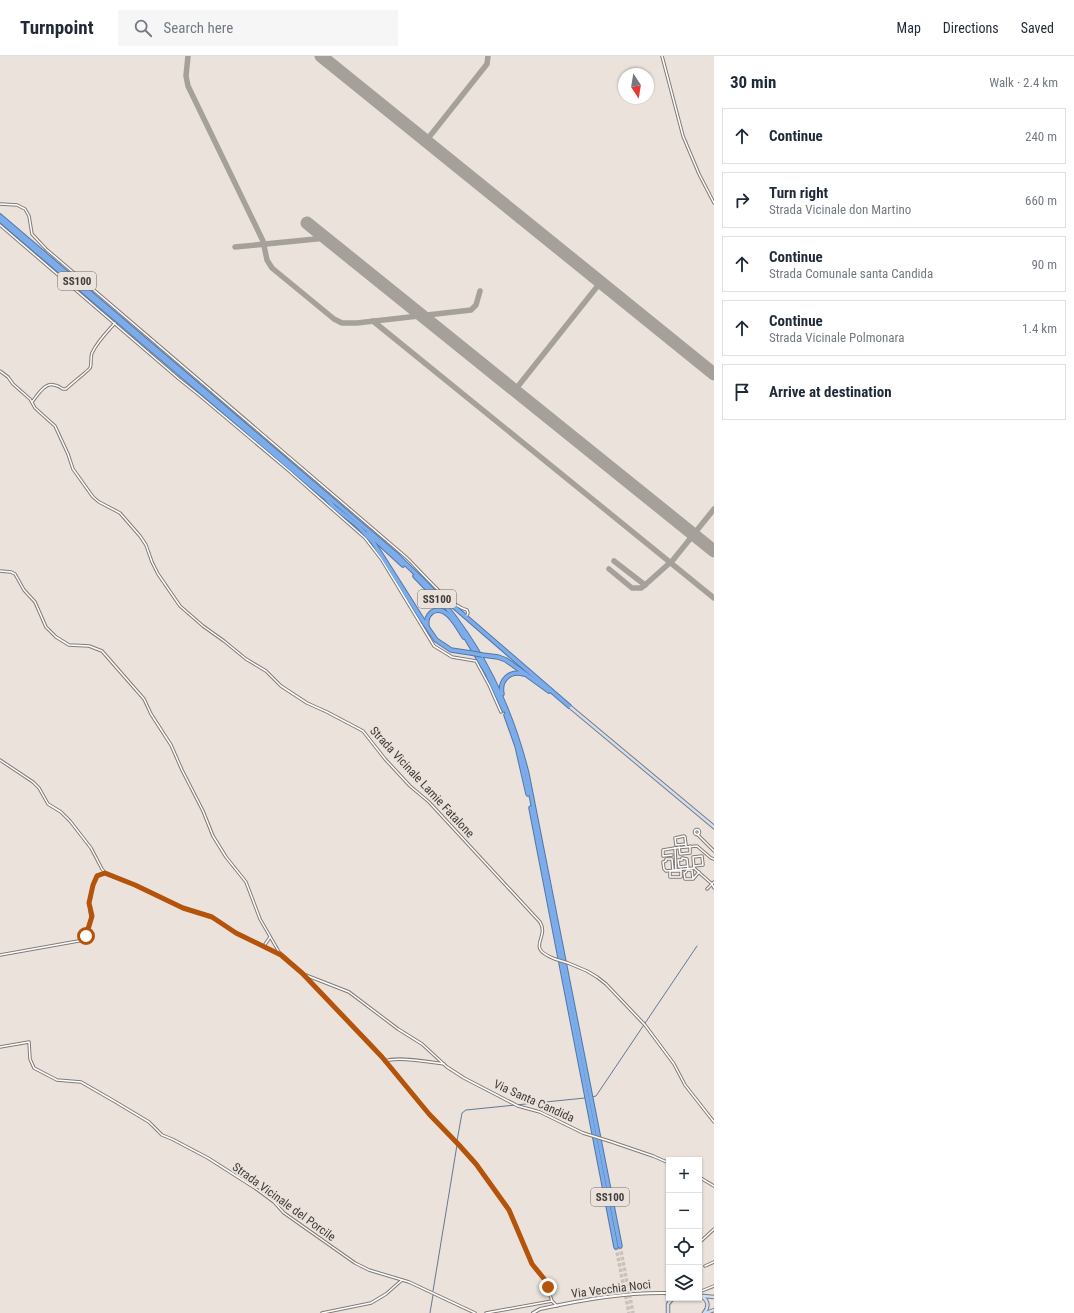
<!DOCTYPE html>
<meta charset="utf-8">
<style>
body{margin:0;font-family:"Roboto Condensed",sans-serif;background:#f6f6f7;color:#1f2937}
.controls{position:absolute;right:12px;bottom:12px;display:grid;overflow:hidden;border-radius:0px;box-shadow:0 1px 3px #0004}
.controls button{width:36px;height:36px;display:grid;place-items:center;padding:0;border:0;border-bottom:1px solid #e0e1e3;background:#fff;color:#1f2937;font:20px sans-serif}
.compass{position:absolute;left:618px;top:12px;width:36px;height:36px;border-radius:50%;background:#fff;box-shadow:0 1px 3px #0004;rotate:168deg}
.stop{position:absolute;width:12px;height:12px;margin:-9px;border:3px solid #b45309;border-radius:50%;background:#fff}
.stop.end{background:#b45309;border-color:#fff;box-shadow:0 1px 4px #0008}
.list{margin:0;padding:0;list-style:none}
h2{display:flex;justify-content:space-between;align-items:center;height:52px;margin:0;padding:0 16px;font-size:17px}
h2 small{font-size:13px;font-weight:400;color:#747a83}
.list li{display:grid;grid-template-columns:26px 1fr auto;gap:12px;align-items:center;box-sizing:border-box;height:56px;margin:0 8px 8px;padding:0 8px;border:1px solid #e0e1e3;border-radius:0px}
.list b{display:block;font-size:15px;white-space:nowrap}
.list p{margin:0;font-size:13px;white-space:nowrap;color:#747a83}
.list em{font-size:13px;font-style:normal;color:#747a83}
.icon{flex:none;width:22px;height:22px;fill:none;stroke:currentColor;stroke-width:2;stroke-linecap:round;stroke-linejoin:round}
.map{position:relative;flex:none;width:714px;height:1257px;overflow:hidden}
header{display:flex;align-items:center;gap:24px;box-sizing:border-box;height:56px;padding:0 20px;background:#fff;border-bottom:1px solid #e0e1e3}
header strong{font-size:19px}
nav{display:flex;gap:22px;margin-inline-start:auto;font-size:14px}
.search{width:280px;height:36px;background:#f6f6f7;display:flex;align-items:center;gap:10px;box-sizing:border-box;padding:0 14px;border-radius:0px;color:#747a83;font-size:15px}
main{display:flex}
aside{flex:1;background:#fff}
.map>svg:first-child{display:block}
</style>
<header>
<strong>Turnpoint</strong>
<div class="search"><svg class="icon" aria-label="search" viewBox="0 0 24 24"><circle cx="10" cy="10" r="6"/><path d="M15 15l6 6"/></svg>Search here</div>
<nav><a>Map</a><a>Directions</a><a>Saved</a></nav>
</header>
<main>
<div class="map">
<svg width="714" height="1257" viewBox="0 0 714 1257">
<rect width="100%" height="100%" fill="#ebe2dc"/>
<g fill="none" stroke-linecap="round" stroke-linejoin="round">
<!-- stream -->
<g stroke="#637996" stroke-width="1">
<polyline points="592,1041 596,1040 697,890"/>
<polyline points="457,1085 462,1057 466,1054 585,1042"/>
<polyline points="433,1235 457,1089"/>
<polyline points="430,1257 433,1239"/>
</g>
<!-- taxiway -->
<g stroke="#a6a09b" stroke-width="5.5">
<polyline points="188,0 186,20 188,30 263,185 267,204 272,212 334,263 342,267 357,267 471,254 476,249 480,235"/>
<polyline points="426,85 487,8 488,0"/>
<polyline points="235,191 326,182"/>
<polyline points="373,265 714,542"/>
<polyline points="515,334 600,227"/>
<polyline points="614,505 645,529"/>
<polyline points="609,513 632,532 641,532 645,529 673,504 714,453"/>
</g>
<!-- runway -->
<g stroke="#a6a09b" stroke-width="13">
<polyline points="321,0 714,318"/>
<polyline points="307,167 714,495"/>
</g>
<!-- trunk-tunnel -->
<g stroke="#c9c1bb" stroke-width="3.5" stroke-dasharray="3.5 2" stroke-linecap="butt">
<polyline points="620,1190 633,1257"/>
<polyline points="616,1191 629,1257"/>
</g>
<defs>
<g id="minor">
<polyline points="662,0 683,80 699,118 714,147"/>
<path d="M0,148L17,149L25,153L29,160L32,178L46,193L406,501C421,515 448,549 467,554L468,557L466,561"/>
<polyline points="0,169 179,323 199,339 288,414 365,482 382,504 434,590 452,601 476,605 489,629 501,656"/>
<path d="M0,315L8,321L13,328L30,343L35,352L55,370L68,398L73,413L93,441L99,446L120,457L140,480L146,489L152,506L158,518L180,550L203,570L224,585L246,603L266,615L281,630L307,647L327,656L363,675L385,703L410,730L429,746L540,866C550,883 524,891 555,903"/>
<path d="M32,346C37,340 45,326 54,329C57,329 61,332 63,333H66C70,329 89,314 90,312C92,308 90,302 92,297C97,286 107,276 115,267"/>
<polyline points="0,515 11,516 15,518 24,534 35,546 46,571 56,581 69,589 89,590 102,595 144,643 151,658 171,689 182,714 203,755 213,780 226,801 246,826 260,863 279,896 302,917 375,993 429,1058 459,1089 476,1108 509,1154 532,1208 545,1224 552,1245 557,1250"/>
<polyline points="0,704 33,726 39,732 48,748 61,756 70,765 91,792 102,813 106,818 135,829 183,852 210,860 236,877 279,898"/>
<circle cx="697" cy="776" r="2.5"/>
<polyline points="698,779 714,795"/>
<polyline points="686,788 676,789 675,782 684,780 685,781 686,790"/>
<polyline points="679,791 680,798 690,797 690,790"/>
<polyline points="672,799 663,800 663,794 675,792"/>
<polyline points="688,810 679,811 678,804 682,804 682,802 687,803 688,813"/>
<polyline points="694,812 693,801 702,800 703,809 694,810"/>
<polyline points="681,813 681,821 670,821 670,815 681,815"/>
<polyline points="673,814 672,803 666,803 666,805 663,806 664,813 666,815 694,812 712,828 714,832"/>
<polyline points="676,814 675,792 697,790 711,802 714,803"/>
<polyline points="693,823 692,814 687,814 686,816 684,817 685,823 693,823 699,816"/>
<polyline points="707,833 714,826"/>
<polyline points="264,890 270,881"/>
<polyline points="0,899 84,884 91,862 89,847 93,829 97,819 105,817"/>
<polyline points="568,907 587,915 597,921 606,928 645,969 674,1008 685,1029 714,1066"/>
<polyline points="303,918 349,936 398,973 422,988 447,1011 464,1022 518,1050 540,1056 583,1077"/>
<polyline points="0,991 29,986 30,1003 34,1012 57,1024 81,1026 114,1045 149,1066 162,1079 172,1083 208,1102 255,1132 274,1146 284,1157 355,1207 369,1214 409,1226 475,1257"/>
<path d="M385,1005C398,1000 430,1006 444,1008"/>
<polyline points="609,1085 653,1100 669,1107"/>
<polyline points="699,1121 714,1130"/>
<polyline points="699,1187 714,1173"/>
<polyline points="705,1210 714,1206"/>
<polyline points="699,1236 714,1230"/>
<polyline points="322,1257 371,1247 386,1238 402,1224"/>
<polyline points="486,1257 552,1245"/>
</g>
<g id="tertiary">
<polyline points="667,1238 669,1240 669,1247"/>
<path d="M533,1257L540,1253C582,1244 625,1236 669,1237"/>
</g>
<g id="secondary">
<polyline points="569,650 714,771"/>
<path d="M699,1239C708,1243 710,1250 704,1257"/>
<polyline points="703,1240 714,1241"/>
<polyline points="668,1257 668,1248 673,1242"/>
<polyline points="706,1257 714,1254"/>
</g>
<g id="trunk">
<path d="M0,160L398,500C409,512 422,522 433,535C480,588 510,649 527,718L620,1190"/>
<polyline points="0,164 323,440"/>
<polyline points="325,441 334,451 358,470 373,486 425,568 436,584 451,594 471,597"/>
<polyline points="368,477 403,509"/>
<polyline points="415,520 436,542"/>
<polyline points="437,536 569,650"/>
<path d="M427,570C426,565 427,560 432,556C446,547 458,572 464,581"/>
<polyline points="464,578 487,617 504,654"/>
<polyline points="482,599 498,601 506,604 549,635"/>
<path d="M502,638C499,624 510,614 524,618"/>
<polyline points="506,659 517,690 528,738"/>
<polyline points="531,752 616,1191"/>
</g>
</defs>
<!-- minor casing -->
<use href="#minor" stroke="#827a75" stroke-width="3.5"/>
<!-- tertiary casing -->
<use href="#tertiary" stroke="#827a75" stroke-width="4"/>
<!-- secondary casing -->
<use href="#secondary" stroke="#827a75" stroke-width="4.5"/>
<!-- trunk casing -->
<use href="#trunk" stroke="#5277a8" stroke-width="5.5"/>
<!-- minor -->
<use href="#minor" stroke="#fff" stroke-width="1.5"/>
<!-- tertiary -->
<use href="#tertiary" stroke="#fff" stroke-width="2"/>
<!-- secondary -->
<use href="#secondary" stroke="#cee0f7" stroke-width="2.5"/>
<!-- trunk -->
<use href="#trunk" stroke="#7cacea" stroke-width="3.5"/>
<defs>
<g id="minor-bridge">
<polyline points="555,903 568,907"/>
<polyline points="583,1077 609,1085"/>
</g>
<polyline id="trunk-bridge" points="471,597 482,599"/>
</defs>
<!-- minor-bridge casing -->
<use href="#minor-bridge" stroke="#827a75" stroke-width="3.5" stroke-linecap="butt"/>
<!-- trunk-bridge casing -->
<use href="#trunk-bridge" stroke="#5277a8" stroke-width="5.5" stroke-linecap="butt"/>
<!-- minor-bridge -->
<use href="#minor-bridge" stroke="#fff" stroke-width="1.5"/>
<!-- trunk-bridge -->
<use href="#trunk-bridge" stroke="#7cacea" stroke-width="3.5"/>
</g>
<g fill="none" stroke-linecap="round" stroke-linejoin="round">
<!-- route -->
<polyline stroke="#b45309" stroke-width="5" points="86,880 92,860 89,847 93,829 97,820 105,817 135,829 183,852 212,861 236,877 281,899 302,917 382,1001 429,1058 459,1089 476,1108 509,1154 532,1208 545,1224 548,1231"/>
</g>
<g text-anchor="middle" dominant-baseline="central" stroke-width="4" stroke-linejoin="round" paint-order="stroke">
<!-- shield labels -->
<g fill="#ebe2dc" stroke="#736d6a" stroke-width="1">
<rect x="58" y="216" width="38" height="18" rx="3"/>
<rect x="418" y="534" width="38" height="18" rx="3"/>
<rect x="591" y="1132" width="38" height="18" rx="3"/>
</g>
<g font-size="11" font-weight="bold" fill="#3f3b39">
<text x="77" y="225">SS100</text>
<text x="437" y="543">SS100</text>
<text x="610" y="1141">SS100</text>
</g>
<!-- street labels -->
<g font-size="12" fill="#3f3b39" stroke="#ebe2dc">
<text transform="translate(422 726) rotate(47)">Strada Vicinale Lamie Fatalone</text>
<text transform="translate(534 1045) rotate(24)">Via Santa Candida</text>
<text transform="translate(284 1146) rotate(36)">Strada Vicinale del Porcile</text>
<text transform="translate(611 1233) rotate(-7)">Via Vecchia Noci</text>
</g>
</g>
</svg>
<div class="controls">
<button>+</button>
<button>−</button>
<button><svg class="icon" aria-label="locate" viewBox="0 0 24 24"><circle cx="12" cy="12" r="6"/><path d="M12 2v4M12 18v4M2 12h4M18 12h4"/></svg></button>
<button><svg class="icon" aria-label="layers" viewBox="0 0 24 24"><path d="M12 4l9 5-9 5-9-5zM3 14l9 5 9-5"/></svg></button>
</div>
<svg class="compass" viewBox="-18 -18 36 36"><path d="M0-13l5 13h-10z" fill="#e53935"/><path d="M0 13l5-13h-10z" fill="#747a83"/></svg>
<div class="stop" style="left:86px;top:880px"></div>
<div class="stop end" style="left:548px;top:1231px"></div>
</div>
<aside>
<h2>30 min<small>Walk · 2.4 km</small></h2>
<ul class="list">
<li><svg class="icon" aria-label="ahead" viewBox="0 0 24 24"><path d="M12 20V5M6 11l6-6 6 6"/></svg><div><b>Continue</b></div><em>240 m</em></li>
<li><svg class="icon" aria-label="right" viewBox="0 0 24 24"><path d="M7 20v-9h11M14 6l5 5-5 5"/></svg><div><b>Turn right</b><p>Strada Vicinale don Martino</p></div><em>660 m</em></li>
<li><svg class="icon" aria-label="ahead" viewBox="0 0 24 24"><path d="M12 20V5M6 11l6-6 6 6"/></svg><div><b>Continue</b><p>Strada Comunale santa Candida</p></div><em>90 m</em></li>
<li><svg class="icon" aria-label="ahead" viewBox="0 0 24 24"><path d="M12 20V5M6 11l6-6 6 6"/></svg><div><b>Continue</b><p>Strada Vicinale Polmonara</p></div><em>1.4 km</em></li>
<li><svg class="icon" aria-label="arrive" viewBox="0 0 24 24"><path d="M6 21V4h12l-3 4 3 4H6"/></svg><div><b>Arrive at destination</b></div></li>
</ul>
</aside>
</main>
